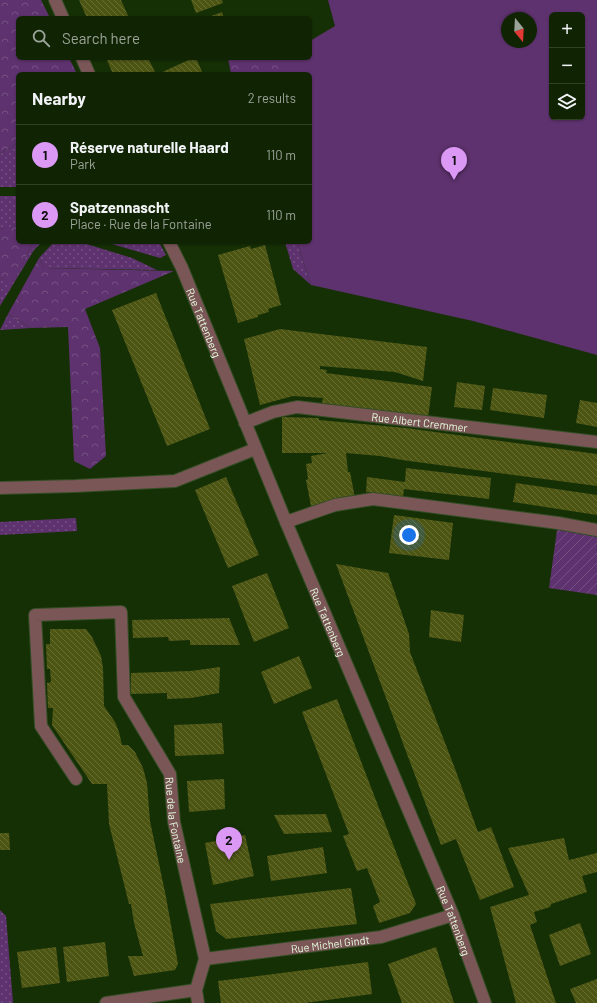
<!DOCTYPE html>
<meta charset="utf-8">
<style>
body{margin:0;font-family:Barlow,sans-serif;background:#192c0e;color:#f1f3f6}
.controls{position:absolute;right:12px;top:12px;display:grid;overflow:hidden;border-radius:6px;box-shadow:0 1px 3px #0004}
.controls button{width:36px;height:36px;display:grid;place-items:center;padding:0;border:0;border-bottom:1px solid #304126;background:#102404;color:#f1f3f6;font:20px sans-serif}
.compass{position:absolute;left:501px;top:12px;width:36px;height:36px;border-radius:50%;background:#102404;box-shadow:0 1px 3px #0004;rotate:162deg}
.you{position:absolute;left:409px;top:535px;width:14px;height:14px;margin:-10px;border:3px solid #fff;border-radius:50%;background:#1a73e8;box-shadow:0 0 0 6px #1a73e833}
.badge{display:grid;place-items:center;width:26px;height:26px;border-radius:50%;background:#db99f5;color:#111;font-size:13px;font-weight:700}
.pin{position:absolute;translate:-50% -33px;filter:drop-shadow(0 1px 2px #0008)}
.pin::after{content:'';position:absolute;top:21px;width:14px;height:12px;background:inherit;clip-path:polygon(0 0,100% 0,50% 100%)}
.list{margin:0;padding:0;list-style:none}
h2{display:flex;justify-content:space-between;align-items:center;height:52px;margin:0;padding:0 16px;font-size:17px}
h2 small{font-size:13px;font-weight:400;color:#9ca49a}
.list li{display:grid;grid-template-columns:26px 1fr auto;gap:12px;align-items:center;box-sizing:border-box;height:60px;padding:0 16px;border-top:1px solid #304126}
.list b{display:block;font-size:15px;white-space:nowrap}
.list p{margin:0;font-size:13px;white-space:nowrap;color:#9ca49a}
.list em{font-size:13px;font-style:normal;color:#9ca49a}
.icon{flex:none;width:22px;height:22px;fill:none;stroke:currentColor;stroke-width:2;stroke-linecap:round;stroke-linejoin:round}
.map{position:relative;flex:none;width:597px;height:1003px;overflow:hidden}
.search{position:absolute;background:#102404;box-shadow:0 1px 3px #0004;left:16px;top:16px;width:296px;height:44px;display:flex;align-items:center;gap:10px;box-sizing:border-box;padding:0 14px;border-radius:6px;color:#9ca49a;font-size:15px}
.panel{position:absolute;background:#102404;box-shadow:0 1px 3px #0004;left:16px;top:72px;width:296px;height:172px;border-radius:6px}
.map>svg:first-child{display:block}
</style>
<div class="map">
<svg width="597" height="1003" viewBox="0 0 597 1003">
<defs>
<pattern id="grass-dots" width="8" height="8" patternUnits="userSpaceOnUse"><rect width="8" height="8" fill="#5e326e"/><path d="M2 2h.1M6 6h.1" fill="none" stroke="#755182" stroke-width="1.8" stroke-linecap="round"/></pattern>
<pattern id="forest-crowns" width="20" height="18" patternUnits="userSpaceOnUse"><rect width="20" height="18" fill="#5e326e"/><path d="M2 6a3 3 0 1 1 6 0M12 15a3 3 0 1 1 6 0" fill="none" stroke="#755182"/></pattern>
<pattern id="garden-furrows" width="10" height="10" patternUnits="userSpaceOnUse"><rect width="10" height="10" fill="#5e326e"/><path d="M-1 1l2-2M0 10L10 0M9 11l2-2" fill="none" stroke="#755182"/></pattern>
<pattern id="building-back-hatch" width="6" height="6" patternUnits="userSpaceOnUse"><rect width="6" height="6" fill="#4d5513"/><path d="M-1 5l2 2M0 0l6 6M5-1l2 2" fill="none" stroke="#676e35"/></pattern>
</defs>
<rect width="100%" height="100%" fill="#163006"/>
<!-- grass -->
<g fill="url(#grass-dots)">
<polygon points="18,143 18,187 0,187 0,154"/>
<polygon points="0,196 18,196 18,225 17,226 0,230"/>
<polygon points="33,242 42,242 34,250 0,306 0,278 13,283"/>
<polygon points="54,242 80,242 132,258 157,270 44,268 39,258"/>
<polygon points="105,242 159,242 166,255 160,258"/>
<polygon points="285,242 297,242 311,285 293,269"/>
<polygon points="8,314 31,328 0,330"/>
<polygon points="76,518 77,531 0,535 0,522"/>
<polygon points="0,910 6,916 13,1003 0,1003"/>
</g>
<!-- forest -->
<g fill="url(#forest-crowns)">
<polygon points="0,0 41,0 50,18 18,18 18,58 69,58 77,74 18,74 18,143 0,154"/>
<polygon points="228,58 279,58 307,74 231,74"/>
<polygon points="18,225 18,242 33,242 13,284 0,278 0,230"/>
<polygon points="39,258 44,268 174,271 85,309 100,348 106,456 90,469 74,461 68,327 31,328 8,314"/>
</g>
<!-- park -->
<path fill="#5e326e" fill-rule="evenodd" d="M328,0H597V355L473,321L311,285L297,242H310V74H279L278,59L310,58V41L335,26ZM552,15H582V117H552ZM507,18H531V42H507Z"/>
<!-- garden -->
<polygon fill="url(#garden-furrows)" points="558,523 597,530 597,595 549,588"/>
<!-- building -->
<g fill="url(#building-back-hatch)">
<polygon points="79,0 121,0 129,18 87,18"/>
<polygon points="191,0 222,0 223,3 196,13"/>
<polygon points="222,12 224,18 206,18"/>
<polygon points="106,58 148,58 156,74 113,74"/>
<polygon points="193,58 196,58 203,74 158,74"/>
<polygon points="265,245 281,305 268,309 269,312 258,315 258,317 238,323 218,255 250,246 251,249"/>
<polygon points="156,293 210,429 167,446 112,310"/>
<polygon points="280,329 427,347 423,381 395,372 320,366 320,369 327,370 326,373 432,387 428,418 322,403 323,398 293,396 260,405 244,339"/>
<polygon points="457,382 485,386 482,410 454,407"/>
<polygon points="493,388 547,395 544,418 490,410"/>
<polygon points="580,400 597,403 597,427 576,423"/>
<polygon points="282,417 319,418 319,420 406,428 597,454 597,486 402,460 380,456 346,453 348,472 350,472 355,498 311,506 306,480 308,479 306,464 312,463 311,456 328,453 282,453"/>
<polygon points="406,468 491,478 489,499 404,489 403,497 366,492 367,477 405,482"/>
<polygon points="226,477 259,555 228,568 195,490"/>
<polygon points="516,483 597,495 597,515 513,502"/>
<polygon points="394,515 453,523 449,560 389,553"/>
<polygon points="336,564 388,573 409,634 410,652 454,766 478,832 491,827 514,887 480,900 456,839 441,845"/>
<polygon points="267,573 289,628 254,642 232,586"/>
<polygon points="431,610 464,615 461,642 429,637"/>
<polygon points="229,618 240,645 190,645 190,640 169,641 168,637 133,638 132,620"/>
<polygon points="50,629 86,629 92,637 101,656 103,668 104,706 115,722 119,732 122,745 128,745 135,752 143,768 147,783 150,821 166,897 178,964 175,970 134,976 128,956 143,956 134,923 131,904 129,904 109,824 107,784 92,784 52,725 53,708 48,708 47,683 51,682 50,669 47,669 46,644 50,644"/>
<polygon points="299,656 312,688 274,704 261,672"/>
<polygon points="220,667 219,693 191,698 167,699 167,693 131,694 131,673 191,671"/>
<polygon points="337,699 416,904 410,913 379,923 373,906 380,902 367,868 357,871 343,836 349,834 302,712"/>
<polygon points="222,723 224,754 175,756 174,725"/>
<polygon points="224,779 225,809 189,812 187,781"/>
<polygon points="326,814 332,832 284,834 274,815"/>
<polygon points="0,833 9,833 10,850 0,850"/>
<polygon points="245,835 254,876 213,885 205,843"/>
<polygon points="564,838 569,860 597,853 597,872 582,876 587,892 551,904 550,907 534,912 537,922 530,925 556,1003 516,1003 490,907 529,895 508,848"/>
<polygon points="323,847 327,873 271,881 267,856"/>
<polygon points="351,888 357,924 226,939 216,931 210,904"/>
<polygon points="580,923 591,954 560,966 549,935"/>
<polygon points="105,942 109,976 67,982 63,947"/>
<polygon points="56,947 60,983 22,988 17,952"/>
<polygon points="436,947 454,1003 402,1003 388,964"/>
<polygon points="368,962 372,994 305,1003 221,1003 218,981"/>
<polygon points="597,979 597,1003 576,1003 570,989"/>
</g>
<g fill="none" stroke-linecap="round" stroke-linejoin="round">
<defs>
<g id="minor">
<polyline points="55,0 63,18"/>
<polyline points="82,58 89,74"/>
<path id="s1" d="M169,242L182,268L286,522L453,915L485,1003"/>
<path id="s2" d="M245,423L273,412L297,407L597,442"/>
<polyline points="0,488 75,486 175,481 255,449"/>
<polyline points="286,522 335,505 373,499 558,523 597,530"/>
<path id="s3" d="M76,779L41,726L35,615L121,612L124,697L170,774L174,822L205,959L196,990L198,1003"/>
<path id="s4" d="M205,959L381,937L453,915"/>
<polyline points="106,1003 196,990"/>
</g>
</defs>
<!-- minor casing -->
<use href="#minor" stroke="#334d24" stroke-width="14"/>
<!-- minor -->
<use href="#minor" stroke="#7a5657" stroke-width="12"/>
</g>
<g text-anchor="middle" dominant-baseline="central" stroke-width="4" stroke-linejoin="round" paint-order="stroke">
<!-- street labels -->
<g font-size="11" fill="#e7fdde" stroke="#071602">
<text stroke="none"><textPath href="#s1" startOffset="88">Rue Tattenberg</textPath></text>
<text stroke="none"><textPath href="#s2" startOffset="178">Rue Albert Cremmer</textPath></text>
<text stroke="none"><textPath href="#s1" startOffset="412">Rue Tattenberg</textPath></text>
<text stroke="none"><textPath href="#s3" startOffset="482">Rue de la Fontaine</textPath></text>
<text stroke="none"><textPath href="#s1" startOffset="736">Rue Tattenberg</textPath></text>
<text stroke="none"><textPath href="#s4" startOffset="126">Rue Michel Gindt</textPath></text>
</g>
</g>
</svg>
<div class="controls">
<button>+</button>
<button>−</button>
<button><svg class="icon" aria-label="layers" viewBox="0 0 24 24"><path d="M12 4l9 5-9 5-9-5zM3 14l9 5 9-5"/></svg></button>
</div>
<svg class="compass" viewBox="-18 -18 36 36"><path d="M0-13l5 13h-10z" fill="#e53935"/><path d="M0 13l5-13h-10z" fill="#9ca49a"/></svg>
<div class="you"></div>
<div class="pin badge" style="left:454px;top:180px">1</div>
<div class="pin badge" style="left:229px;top:860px">2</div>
<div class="search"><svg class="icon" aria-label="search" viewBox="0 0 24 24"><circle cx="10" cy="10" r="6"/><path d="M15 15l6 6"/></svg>Search here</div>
<section class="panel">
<h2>Nearby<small>2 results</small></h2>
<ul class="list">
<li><span class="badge">1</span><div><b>Réserve naturelle Haard</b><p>Park</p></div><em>110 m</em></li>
<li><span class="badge">2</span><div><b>Spatzennascht</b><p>Place · Rue de la Fontaine</p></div><em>110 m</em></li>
</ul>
</section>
</div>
